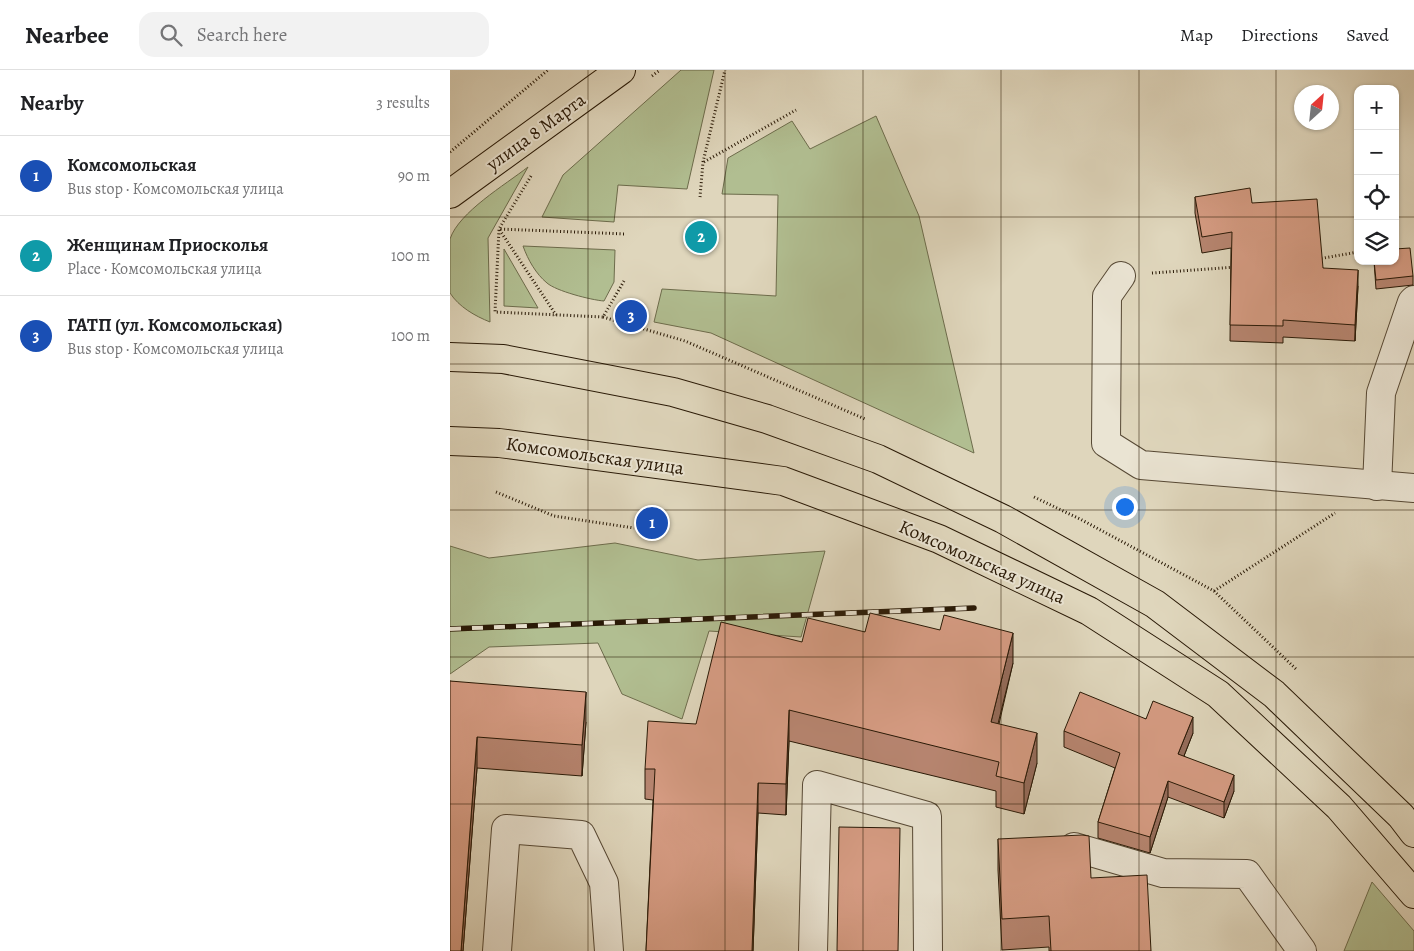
<!DOCTYPE html>
<meta charset="utf-8">
<style>
body{margin:0;font-family:Alegreya,serif;background:#f2f2f2;color:#202124}
.controls{position:absolute;right:15px;top:15px;display:grid;overflow:hidden;border-radius:10px;box-shadow:0 1px 4px #0004}
.controls button{width:45px;height:45px;display:grid;place-items:center;padding:0;border:0;border-bottom:1px solid #e0e0e0;background:#fff;color:#202124;font:25px sans-serif}
.compass{position:absolute;left:844px;top:15px;width:45px;height:45px;border-radius:50%;background:#fff;box-shadow:0 1px 4px #0004;rotate:27deg}
.you{position:absolute;left:674px;top:436px;width:18px;height:18px;margin:-12px;border:4px solid #fff;border-radius:50%;background:#1a73e8;box-shadow:0 0 0 8px #1a73e833}
.badge{display:grid;place-items:center;width:32px;height:32px;border-radius:50%;background:#b45309;color:#fff;font-size:16px;font-weight:700}
.pin{position:absolute;translate:-50% -50%;border:2px solid #fff;box-shadow:0 1px 5px #0006}
.list{margin:0;padding:0;list-style:none}
h2{display:flex;justify-content:space-between;align-items:center;height:65px;margin:0;padding:0 20px;font-size:21px}
h2 small{font-size:16px;font-weight:400;color:#757577}
.list li{display:grid;grid-template-columns:32px 1fr auto;gap:15px;align-items:center;box-sizing:border-box;height:80px;padding:0 20px;border-top:1px solid #e0e0e0}
.list b{display:block;font-size:19px;white-space:nowrap}
.list p{margin:0;font-size:16px;white-space:nowrap;color:#757577}
.list em{font-size:16px;font-style:normal;color:#757577}
.icon{flex:none;width:28px;height:28px;fill:none;stroke:currentColor;stroke-width:2;stroke-linecap:round;stroke-linejoin:round}
.map{position:relative;flex:none;width:964px;height:881px;overflow:hidden}
header{display:flex;align-items:center;gap:30px;box-sizing:border-box;height:70px;padding:0 25px;background:#fff;border-bottom:1px solid #e0e0e0}
header strong{font-size:24px}
nav{display:flex;gap:28px;margin-inline-start:auto;font-size:18px}
.search{width:350px;height:45px;background:#f2f2f2;display:flex;align-items:center;gap:12px;box-sizing:border-box;padding:0 18px;border-radius:15px;color:#757577;font-size:19px}
main{display:flex}
aside{flex:1;background:#fff}
.map>svg:first-child{display:block}
</style>
<header>
<strong>Nearbee</strong>
<div class="search"><svg class="icon" aria-label="search" viewBox="0 0 24 24"><circle cx="10" cy="10" r="6"/><path d="M15 15l6 6"/></svg>Search here</div>
<nav><a>Map</a><a>Directions</a><a>Saved</a></nav>
</header>
<main>
<aside>
<h2>Nearby<small>3 results</small></h2>
<ul class="list">
<li><span class="badge" style="background:#1a4fb4">1</span><div><b>Комсомольская</b><p>Bus stop · Комсомольская улица</p></div><em>90 m</em></li>
<li><span class="badge" style="background:#0f9aa8">2</span><div><b>Женщинам Приосколья</b><p>Place · Комсомольская улица</p></div><em>100 m</em></li>
<li><span class="badge" style="background:#1a4fb4">3</span><div><b>ГАТП (ул. Комсомольская)</b><p>Bus stop · Комсомольская улица</p></div><em>100 m</em></li>
</ul>
</aside>
<div class="map">
<svg width="964" height="881" viewBox="0 0 964 881">
<rect width="100%" height="100%" fill="#dfd6bc"/>
<filter id="stains"><feTurbulence type="fractalNoise" baseFrequency=".004" numOctaves="4"/><feColorMatrix values="0 0 0 0 .2 0 0 0 0 .09 0 0 0 0 .02 0 0 0 .5 -.17"/></filter>
<radialGradient id="worn" r=".72"><stop offset=".6" stop-color="#630" stop-opacity="0"/><stop offset="1" stop-color="#630" stop-opacity=".3"/></radialGradient>
<!-- green -->
<g fill="#b1be91" stroke="#6d6c4c">
<polygon points="231,0 264,0 237,119 168,115 164,152 92,147 113,105"/>
<polygon points="426,46 469,146 524,383 261,263 204,252 212,219 326,226 328,125 272,124 278,88 342,51 360,79"/>
<path d="M78,97L38,168L40,252C25,246 9,237 0,223V169C9,142 55,115 78,97Z"/>
<path d="M73,176L165,180L164,212L154,231C141,230 106,221 97,213C86,204 78,190 73,176Z"/>
<polygon points="54,179 88,238 54,236"/>
<polygon points="165,473 248,490 375,481 351,567 259,561 232,649 172,624 148,573 39,577 0,604 0,476 39,488"/>
<polygon points="922,812 964,861 964,881 894,881"/>
</g>
<g fill="none" stroke-linecap="round" stroke-linejoin="round">
<defs>
<g id="minor">
<polyline points="671,206 657,226 656,373 691,395 964,418"/>
<polyline points="927,416 931,323 962,232 964,230"/>
<polyline points="624,777 713,803 797,804 852,881"/>
<polyline points="47,881 56,759 131,765 154,813 159,881"/>
<polyline points="363,881 367,715 477,746 478,881"/>
</g>
<g id="major">
<polyline points="0,124 171,0"/>
<polyline points="0,287 53,289 223,322 317,349 428,389 553,449 705,534 824,624 951,746 964,763"/>
<polyline points="0,371 49,373 333,411 489,469 639,541 768,624 889,737 964,824"/>
</g>
</defs>
<!-- minor casing -->
<use href="#minor" stroke="#564834" stroke-width="30"/>
<!-- major casing -->
<use href="#major" stroke="#291906" stroke-width="30"/>
<!-- path -->
<g stroke="#291906" stroke-width="3" stroke-dasharray="1 2.5" stroke-linecap="butt">
<polyline points="202,6 210,0"/>
<polyline points="0,82 98,0"/>
<polyline points="254,92 346,40"/>
<polyline points="81,106 49,159 106,245"/>
<polyline points="250,127 253,92 275,0"/>
<polyline points="868,189 908,182"/>
<polyline points="702,203 785,197"/>
<polyline points="174,211 153,247 45,242 49,159 176,164"/>
<polyline points="153,247 235,271 415,349"/>
<polyline points="46,422 104,446 184,458"/>
<polyline points="584,427 630,449 764,521 846,599"/>
<polyline points="764,521 885,443"/>
</g>
<!-- minor -->
<use href="#minor" stroke="#eae4d3" stroke-width="28"/>
<!-- major -->
<use href="#major" stroke="#dfd6bc" stroke-width="28"/>
<defs>
<polyline id="rail" points="0,559 524,538"/>
</defs>
<!-- rail casing -->
<use href="#rail" stroke="#291906" stroke-width="5.5"/>
<!-- rail -->
<use href="#rail" stroke="#eae4d3" stroke-width="4" stroke-dasharray="11" stroke-linecap="butt"/>
</g>
<!-- wall -->
<g fill="#b78570" stroke="#291906">
<polygon points="745,127 802,133 873,198 908,216 905,271 833,267 833,273 780,271 781,178 752,183 745,143"/>
<polygon points="924,191 945,191 963,206 963,215 926,219"/>
<polygon points="415,562 563,593 549,654 587,693 574,744 546,737 546,721 339,671 336,745 308,743 303,881 196,881 203,730 195,729 195,699 246,654 352,572"/>
<polygon points="0,611 136,652 132,706 27,698 13,881 0,881"/>
<polygon points="696,649 743,663 734,686 784,721 774,748 718,727 700,783 648,768 648,752 665,698 614,677 614,661"/>
<polygon points="548,769 641,808 701,881 599,881 599,877 552,880 548,800"/>
</g>
<!-- shaded-wall -->
<g fill="#956c5b" stroke="#291906">
<polygon points="908,200 908,216 905,271 905,255"/>
<polygon points="563,563 563,593 541,682 541,652"/>
<polygon points="136,622 136,652 132,706 132,675"/>
<polygon points="339,640 339,671 336,745 336,714"/>
<polygon points="743,647 743,663 728,701 728,684"/>
<polygon points="587,663 587,693 574,744 574,713"/>
<polygon points="27,667 27,698 13,881 11,881"/>
<polygon points="784,705 784,721 774,748 774,732"/>
<polygon points="718,711 718,727 700,783 700,767"/>
<polygon points="308,713 308,743 303,881 302,881"/>
</g>
<!-- building -->
<g fill="#d59b82" stroke="#291906">
<polygon points="800,118 802,133 867,129 873,198 908,200 905,255 833,250 833,256 780,255 782,162 752,167 745,127"/>
<polygon points="960,178 963,206 926,210 924,191 945,191 945,179"/>
<polygon points="420,543 490,560 494,545 563,563 541,652 587,663 574,713 546,706 549,692 339,640 336,714 308,713 302,881 196,881 205,699 195,699 198,651 246,654 271,552 352,572 358,548 415,562"/>
<polygon points="0,611 136,622 132,675 27,667 11,881 0,881"/>
<polygon points="630,622 696,649 703,631 743,647 728,684 784,705 774,732 718,711 700,767 648,752 670,683 614,661"/>
<polygon points="389,757 450,758 448,881 387,881"/>
<polygon points="632,765 639,766 641,808 697,805 701,881 601,881 599,846 552,849 548,769"/>
</g>
<!-- grid -->
<path fill="none" stroke="#291906" stroke-width="1" stroke-opacity="0.55" d="M138,0V881M275,0V881M413,0V881M551,0V881M689,0V881M826,0V881M0,147H908M945,147H964M0,294H964M0,440H964M0,587H964M0,734H964"/>
<g text-anchor="middle" dominant-baseline="central" stroke-width="4" stroke-linejoin="round" paint-order="stroke">
<!-- street labels -->
<g font-size="19" fill="#291906" stroke="#eae4d3">
<text transform="translate(86 62) rotate(-36)">улица 8 Марта</text>
<text transform="translate(145 386) rotate(8)">Комсомольская улица</text>
<text transform="translate(532 492) rotate(24)">Комсомольская улица</text>
</g>
</g>
<rect width="100%" height="100%" filter="url(#stains)"/>
<rect width="100%" height="100%" fill="url(#worn)"/>
</svg>
<div class="controls">
<button>+</button>
<button>−</button>
<button><svg class="icon" aria-label="locate" viewBox="0 0 24 24"><circle cx="12" cy="12" r="6"/><path d="M12 2v4M12 18v4M2 12h4M18 12h4"/></svg></button>
<button><svg class="icon" aria-label="layers" viewBox="0 0 24 24"><path d="M12 4l9 5-9 5-9-5zM3 14l9 5 9-5"/></svg></button>
</div>
<svg class="compass" viewBox="-18 -18 36 36"><path d="M0-13l5 13h-10z" fill="#e53935"/><path d="M0 13l5-13h-10z" fill="#757577"/></svg>
<div class="you"></div>
<div class="pin badge" style="left:202px;top:453px;background:#1a4fb4">1</div>
<div class="pin badge" style="left:251px;top:167px;background:#0f9aa8">2</div>
<div class="pin badge" style="left:181px;top:246px;background:#1a4fb4">3</div>
</div>
</main>
